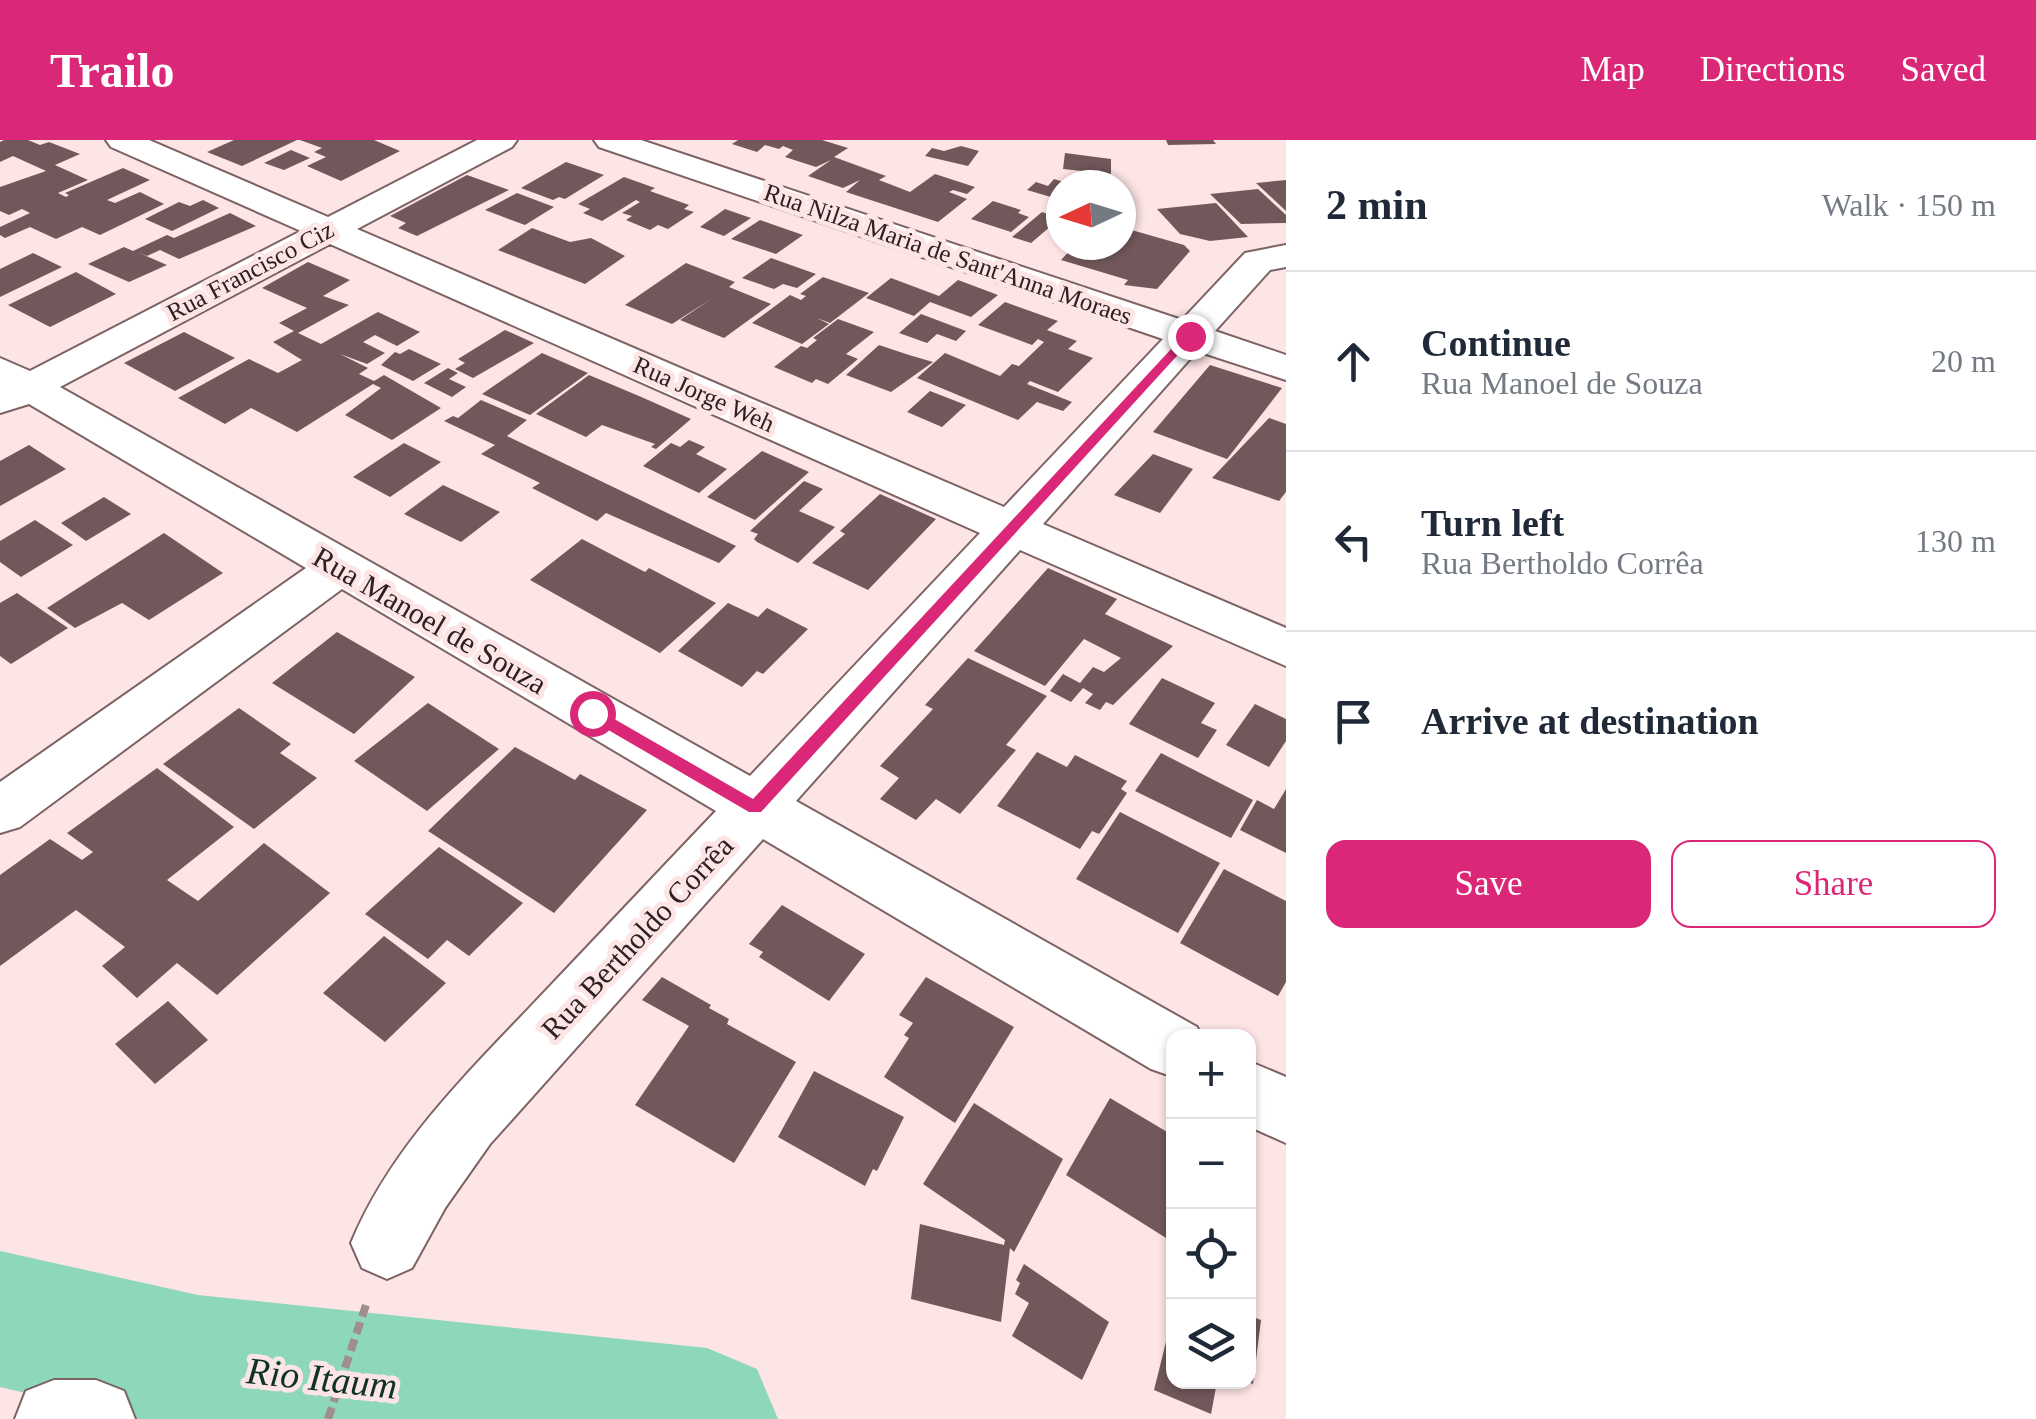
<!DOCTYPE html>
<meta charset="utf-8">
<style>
body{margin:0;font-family:"Times New Roman",serif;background:#f6f6f7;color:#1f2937}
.controls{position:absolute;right:30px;bottom:30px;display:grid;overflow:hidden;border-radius:20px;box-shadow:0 2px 8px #0004}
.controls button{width:90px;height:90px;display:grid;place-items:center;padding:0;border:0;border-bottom:2px solid #e0e1e3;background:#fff;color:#1f2937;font:50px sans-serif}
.compass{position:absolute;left:1046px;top:30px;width:90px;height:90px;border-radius:50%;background:#fff;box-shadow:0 2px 8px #0004;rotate:266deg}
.stop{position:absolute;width:30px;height:30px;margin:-22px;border:8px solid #db2777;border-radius:50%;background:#fff}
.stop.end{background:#db2777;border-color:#fff;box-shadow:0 2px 10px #0008}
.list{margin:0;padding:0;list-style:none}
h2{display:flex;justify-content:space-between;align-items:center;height:130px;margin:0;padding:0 40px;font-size:42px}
h2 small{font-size:32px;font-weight:400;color:#747a83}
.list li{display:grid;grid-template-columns:65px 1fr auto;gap:30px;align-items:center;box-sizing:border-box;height:180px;padding:0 40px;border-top:2px solid #e0e1e3}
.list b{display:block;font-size:38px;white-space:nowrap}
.list p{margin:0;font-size:32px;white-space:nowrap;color:#747a83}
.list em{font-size:32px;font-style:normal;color:#747a83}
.actions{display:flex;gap:20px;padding:30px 40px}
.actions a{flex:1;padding:22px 0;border:2px solid #db2777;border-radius:20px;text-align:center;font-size:35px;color:#db2777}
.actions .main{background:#db2777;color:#fff}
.icon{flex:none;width:55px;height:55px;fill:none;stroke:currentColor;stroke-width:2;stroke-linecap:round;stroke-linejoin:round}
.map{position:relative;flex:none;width:1286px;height:1279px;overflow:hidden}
header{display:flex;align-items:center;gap:60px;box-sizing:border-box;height:140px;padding:0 50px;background:#db2777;color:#fff}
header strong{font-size:48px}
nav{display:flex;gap:55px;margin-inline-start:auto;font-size:35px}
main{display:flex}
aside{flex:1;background:#fff}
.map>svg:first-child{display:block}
</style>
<header>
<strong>Trailo</strong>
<nav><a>Map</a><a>Directions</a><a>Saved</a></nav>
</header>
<main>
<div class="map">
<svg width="1286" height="1279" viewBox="0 0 1286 1279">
<rect width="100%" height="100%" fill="#fde4e5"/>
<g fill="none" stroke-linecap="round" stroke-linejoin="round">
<!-- river -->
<polygon fill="#8dd7bb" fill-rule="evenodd" points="0,1111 198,1155 707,1208 757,1229 778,1279 137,1279 0,1247"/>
</g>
<!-- building -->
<g fill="#72585a">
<polygon points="4,0 28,0 40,5 49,2 80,14 55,25 88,40 58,53 66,57 69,55 65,53 123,28 150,40 107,60 115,63 140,52 164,64 100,95 82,87 56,99 30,87 5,98 0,95 0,87 30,73 22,69 9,75 0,71 0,47 46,31 13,16 0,22 0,2"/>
<polygon points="234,0 297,0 242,26 207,12"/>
<polygon points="300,0 374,0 400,11 341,41 307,26 326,17 314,12 322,8"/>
<polygon points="738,0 822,0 848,8 834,17 886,36 879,40 910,52 935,34 975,47 967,54 953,50 949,52 967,59 938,82 846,52 860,40 843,48 808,36 831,20 816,27 785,17 793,10 783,6 779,9 765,5 757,12 732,4"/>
<polygon points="1166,0 1213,0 1216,4 1168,5"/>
<polygon points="961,6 979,11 968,26 925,16 932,8 944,11"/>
<polygon points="291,10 310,18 284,30 264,23"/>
<polygon points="1065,13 1111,19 1111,34 1063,29"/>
<polygon points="566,22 604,35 565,59 559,57 553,60 521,48"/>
<polygon points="467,35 509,50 417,96 398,88 406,83 390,76"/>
<polygon points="624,37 655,48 650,51 689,65 684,69 694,72 668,89 658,85 650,90 626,80 632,76 622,73 640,62 636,60 602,81 583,73 590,69 578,64"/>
<polygon points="1054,39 1070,44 1061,45 1061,60 1027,50 1036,42 1048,46"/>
<polygon points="1286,40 1286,71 1256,43"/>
<polygon points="1258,49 1286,75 1286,83 1241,84 1210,54"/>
<polygon points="517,53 554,67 525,85 485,70"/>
<polygon points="203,60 219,68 172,91 145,79 179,62 190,66"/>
<polygon points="993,61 1021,70 1018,73 1029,77 1011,92 971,79"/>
<polygon points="1216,63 1248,97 1210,101 1180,94 1157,69"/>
<polygon points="725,69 751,78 724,96 700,87"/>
<polygon points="1042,72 1061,79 1061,89 1051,86 1031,103 1012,97"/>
<polygon points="230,73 256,86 179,119 160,110 147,116 137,112 167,125 129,142 88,124 124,107 133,111 167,95 174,98"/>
<polygon points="760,80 803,95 776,114 731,99"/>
<polygon points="1121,87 1184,105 1190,111 1157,149 1124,145 1128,140 1061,120 1075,105 1121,105"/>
<polygon points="532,88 570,102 591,98 625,116 585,144 498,110"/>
<polygon points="33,113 62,127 0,157 0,129"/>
<polygon points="771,118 816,134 797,148 783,144 774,149 742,138"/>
<polygon points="308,122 350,140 323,156 349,165 298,193 321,204 378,172 420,192 397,206 375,195 363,202 385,213 367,224 340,214 368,228 359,234 374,241 384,235 441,268 392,300 345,275 381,248 373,244 297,292 251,268 225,284 178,258 249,219 278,233 302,220 273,202 294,191 279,183 307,168 262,148"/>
<polygon points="686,123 735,142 729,147 771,164 724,198 680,180 711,159 672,184 625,165"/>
<polygon points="76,132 116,154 50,187 8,165"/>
<polygon points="823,137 869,153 830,183 817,178 829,184 802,204 752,183 790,155 801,160 806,156 800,154"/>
<polygon points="891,138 939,156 958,140 998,155 971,177 930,162 914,176 866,158"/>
<polygon points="1005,162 1058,181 1047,190 1077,201 1068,209 1093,218 1058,252 1030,241 1027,244 1072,262 1063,271 1037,262 1018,280 917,238 945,213 1000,236 1012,224 1019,226 1044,202 1038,199 1032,205 978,185"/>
<polygon points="921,174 966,191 956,201 937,194 927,203 899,193"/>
<polygon points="838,179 874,192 846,214 858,219 828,244 816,239 812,243 774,227 801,206 807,208 817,200 813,198"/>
<polygon points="505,190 534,203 473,238 455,229 465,223 458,219"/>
<polygon points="184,192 235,218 175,251 124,223"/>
<polygon points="879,205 909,215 933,222 891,252 846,235"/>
<polygon points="409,209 441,224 413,241 381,225 395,212 400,214"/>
<polygon points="542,213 588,233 530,275 482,254"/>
<polygon points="1210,225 1282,248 1227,319 1153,292"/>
<polygon points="448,228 458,233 449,239 466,247 452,257 424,243"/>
<polygon points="589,235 639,256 691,279 656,309 651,307 655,304 602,285 586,297 536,274"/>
<polygon points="930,251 966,265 942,287 907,272"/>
<polygon points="481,260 527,280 507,296 736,406 719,423 606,373 597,381 532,348 540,343 481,314 495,305 444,281 453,276 458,278"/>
<polygon points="1269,278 1286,284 1286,352 1279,361 1212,338"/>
<polygon points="689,300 705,307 696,314 727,329 699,353 643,326 671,303 680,307"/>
<polygon points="404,303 441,322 390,357 353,337"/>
<polygon points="29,305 66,329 0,366 0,321"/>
<polygon points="762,311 809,332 755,380 707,357"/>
<polygon points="1153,314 1193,329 1160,373 1114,355"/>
<polygon points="804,341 823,349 799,371 835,387 798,423 757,402 754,399 758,394 750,391"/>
<polygon points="443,345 500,372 461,402 404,374"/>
<polygon points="880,354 936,379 868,450 812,423 845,394 840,391"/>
<polygon points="104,357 131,374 86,401 61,383"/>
<polygon points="35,380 73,405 21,437 0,422 0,401"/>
<polygon points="164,393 223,433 149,480 122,463 75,488 47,468"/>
<polygon points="582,399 645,432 649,428 716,463 660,513 530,440"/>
<polygon points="1048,428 1117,459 1105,474 1173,506 1113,565 1106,562 1100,570 1085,563 1093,554 1083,548 1071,562 1050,551 1063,534 1080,543 1093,527 1104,532 1121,518 1084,499 1045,546 974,511"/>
<polygon points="17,453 68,488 11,524 0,516 0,463"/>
<polygon points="728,463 758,477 767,468 808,489 763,534 757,531 742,547 678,511"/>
<polygon points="337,492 415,537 354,594 272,543"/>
<polygon points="968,518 1047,556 1006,605 1016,610 960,674 936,659 916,680 880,659 899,638 880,626 933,569 925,565"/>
<polygon points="1162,538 1215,563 1201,583 1217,590 1198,618 1129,584"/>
<polygon points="428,563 499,609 427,671 354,621"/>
<polygon points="1255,564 1286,579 1286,601 1269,627 1226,605"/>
<polygon points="239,568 291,604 280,613 317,638 254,689 163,624"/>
<polygon points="515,607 575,640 580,634 647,670 554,773 428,691"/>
<polygon points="1037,612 1067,627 1075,615 1127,641 1121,649 1127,653 1102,690 1099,694 1092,691 1080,709 997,666"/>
<polygon points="1161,613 1253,660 1231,698 1135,651"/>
<polygon points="157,628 234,687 167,740 198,761 264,703 330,753 217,855 177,823 137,858 102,826 125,807 76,770 0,826 0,735 50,699 82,720 93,712 67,693"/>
<polygon points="1286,649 1286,713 1240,690 1257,660 1274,669"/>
<polygon points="1120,672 1220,723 1178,793 1076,739"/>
<polygon points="439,707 523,763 469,816 447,800 428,819 365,774"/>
<polygon points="1224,729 1286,761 1286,842 1278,856 1180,803"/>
<polygon points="782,765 865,814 829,861 759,817 763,812 749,804"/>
<polygon points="384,796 446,843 385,902 323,853"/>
<polygon points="662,837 711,865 709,868 729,879 727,884 796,922 734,1023 635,965 689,886 642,860"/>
<polygon points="926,837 1014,887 955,983 884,937 909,898 904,895 913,883 899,875"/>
<polygon points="168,861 208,900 155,944 115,904"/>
<polygon points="814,931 904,977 877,1031 873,1029 865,1046 778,997"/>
<polygon points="1110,958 1174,996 1174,1103 1066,1035"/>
<polygon points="974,963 1063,1019 1014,1112 1010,1108 1001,1182 911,1159 920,1084 1004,1105 1005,1100 923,1044"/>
<polygon points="1024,1124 1109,1182 1082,1240 1012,1196 1029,1163 1015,1154 1020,1143 1016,1140"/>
<polygon points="1173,1174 1174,1242 1217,1242 1211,1274 1154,1250"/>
<polygon points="1248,1175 1261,1180 1253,1244 1248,1242"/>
</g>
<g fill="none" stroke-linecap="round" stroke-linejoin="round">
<defs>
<g id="minor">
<path d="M106,0H149L328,77L477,0H517L512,7L357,89L1004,367L1163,199L599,7L594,0H641L1182,180L1245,113L1286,105V127L1270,130L1215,191L1286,215V240L1197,211L1043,384L1286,488V526L1020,410L796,661L1197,887L1201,896H1174V937L1151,929L763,699L490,1004L445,1068L412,1128L387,1139L362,1128L351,1103C390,1009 462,939 531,866C593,801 654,736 716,671L342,449L20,687L0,693V642L306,428L29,264L0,273V218L30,231L301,91L111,7ZM330,104L980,393L750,636L60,247Z"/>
<polygon points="1248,921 1286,937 1286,1003 1248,986"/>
<polygon points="54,1240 96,1240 124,1251 135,1279 15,1279 26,1251"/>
</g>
</defs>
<!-- minor casing -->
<use href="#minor" stroke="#7c6263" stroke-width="4"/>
<!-- path -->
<polyline stroke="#a08d8e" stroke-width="8" stroke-dasharray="12 6" stroke-linecap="butt" points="328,1279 367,1162"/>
<!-- minor -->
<use href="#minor" fill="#fff" fill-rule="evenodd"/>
</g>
<!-- route -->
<polygon fill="#db2777" points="1186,193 1195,196 761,672 749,672 586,577 586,569 597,569 753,659"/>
<g text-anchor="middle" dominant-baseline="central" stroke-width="10" stroke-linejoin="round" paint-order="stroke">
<!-- far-street labels -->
<g font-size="25" fill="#2c2122" stroke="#fde4e5">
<text transform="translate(948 114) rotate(19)">Rua Nilza Maria de Sant'Anna Moraes</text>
<text transform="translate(250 131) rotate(-28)">Rua Francisco Ciz</text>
<text transform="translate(704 254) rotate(24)">Rua Jorge Weh</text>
</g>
<!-- street labels -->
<g font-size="30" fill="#2c2122" stroke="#fde4e5">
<text transform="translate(430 480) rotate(30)">Rua Manoel de Souza</text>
<text transform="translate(637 797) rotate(-47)">Rua Bertholdo Corrêa</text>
</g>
<!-- near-water labels -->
<g font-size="38" font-style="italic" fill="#0f3227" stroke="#fde4e5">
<text transform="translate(322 1238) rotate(6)">Rio Itaum</text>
</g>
</g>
</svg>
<div class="controls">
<button>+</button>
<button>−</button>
<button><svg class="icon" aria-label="locate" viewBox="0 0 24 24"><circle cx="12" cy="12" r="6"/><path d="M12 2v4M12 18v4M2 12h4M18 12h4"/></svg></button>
<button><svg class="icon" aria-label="layers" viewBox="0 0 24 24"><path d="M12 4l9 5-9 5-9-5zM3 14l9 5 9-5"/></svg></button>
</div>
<svg class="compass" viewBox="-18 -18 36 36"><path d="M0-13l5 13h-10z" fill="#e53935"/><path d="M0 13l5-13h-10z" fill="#747a83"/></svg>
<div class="stop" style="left:592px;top:573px"></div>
<div class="stop end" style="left:1190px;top:196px"></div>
</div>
<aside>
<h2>2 min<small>Walk · 150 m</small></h2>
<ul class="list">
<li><svg class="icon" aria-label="ahead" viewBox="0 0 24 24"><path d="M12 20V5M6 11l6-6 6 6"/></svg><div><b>Continue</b><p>Rua Manoel de Souza</p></div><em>20 m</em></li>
<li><svg class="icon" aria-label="left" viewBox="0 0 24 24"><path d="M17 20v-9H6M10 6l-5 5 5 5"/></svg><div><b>Turn left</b><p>Rua Bertholdo Corrêa</p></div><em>130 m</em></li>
<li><svg class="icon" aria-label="arrive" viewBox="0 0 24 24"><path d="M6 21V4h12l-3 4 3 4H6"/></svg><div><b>Arrive at destination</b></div></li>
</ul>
<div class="actions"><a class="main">Save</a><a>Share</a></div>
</aside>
</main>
